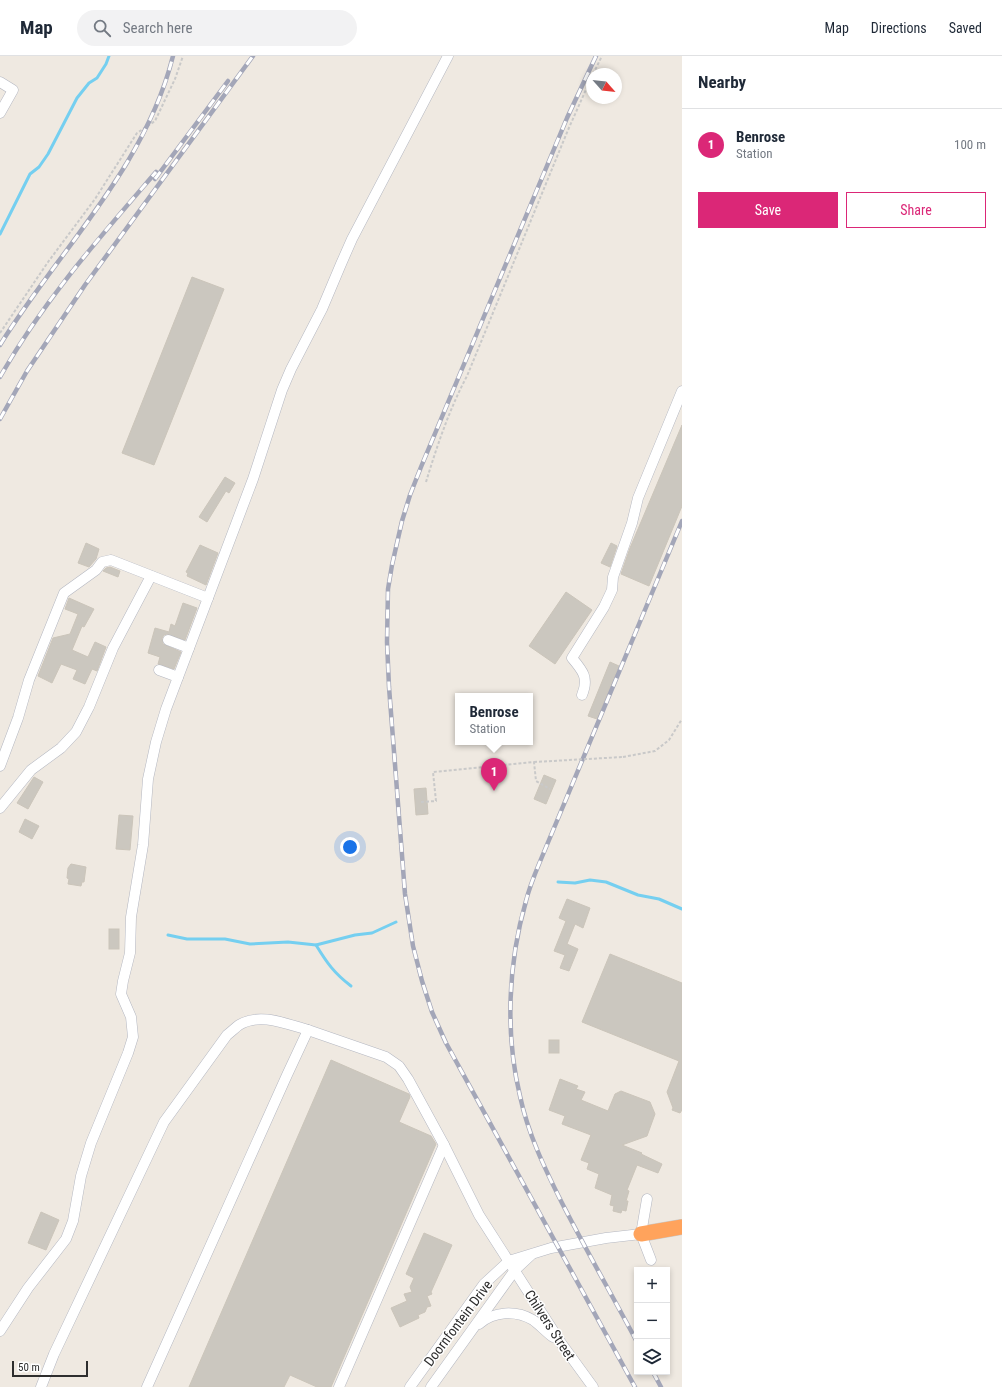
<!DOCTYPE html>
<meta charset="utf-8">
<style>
body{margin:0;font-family:"Roboto Condensed",sans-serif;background:#f2f2f3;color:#1f2937}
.controls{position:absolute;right:12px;bottom:12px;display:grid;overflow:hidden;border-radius:0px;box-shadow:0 2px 6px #0003}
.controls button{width:36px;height:36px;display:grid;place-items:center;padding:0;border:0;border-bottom:1px solid #e0e1e3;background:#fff;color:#1f2937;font:20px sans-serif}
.compass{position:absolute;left:586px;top:12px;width:36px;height:36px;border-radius:50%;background:#fff;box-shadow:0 2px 6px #0003;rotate:117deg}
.scale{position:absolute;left:12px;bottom:10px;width:76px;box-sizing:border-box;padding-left:4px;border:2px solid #2e2e2e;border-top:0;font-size:11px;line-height:14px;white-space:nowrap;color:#2e2e2e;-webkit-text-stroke:3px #fff;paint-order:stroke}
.you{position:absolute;left:350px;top:791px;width:14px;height:14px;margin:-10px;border:3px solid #fff;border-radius:50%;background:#1a73e8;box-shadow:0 0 0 6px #1a73e833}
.badge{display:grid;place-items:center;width:26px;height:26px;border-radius:50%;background:#db2777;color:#fff;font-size:13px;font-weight:700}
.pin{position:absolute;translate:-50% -33px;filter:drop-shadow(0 1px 2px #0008)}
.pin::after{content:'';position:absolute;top:21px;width:14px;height:12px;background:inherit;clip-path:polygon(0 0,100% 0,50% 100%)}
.popup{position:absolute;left:455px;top:637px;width:78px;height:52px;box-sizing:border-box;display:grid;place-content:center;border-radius:0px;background:#fff;filter:drop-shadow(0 1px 3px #0005);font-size:13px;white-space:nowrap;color:#747a83}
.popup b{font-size:15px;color:#1f2937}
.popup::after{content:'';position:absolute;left:50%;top:100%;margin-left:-8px;border:8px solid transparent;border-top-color:#fff}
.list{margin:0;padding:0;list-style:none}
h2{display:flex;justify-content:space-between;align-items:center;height:52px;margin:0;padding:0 16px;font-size:17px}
h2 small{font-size:13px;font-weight:400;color:#747a83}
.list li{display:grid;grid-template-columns:26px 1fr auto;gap:12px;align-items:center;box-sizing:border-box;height:72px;padding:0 16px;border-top:1px solid #e0e1e3}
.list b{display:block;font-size:15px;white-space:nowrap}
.list p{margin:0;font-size:13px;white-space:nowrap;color:#747a83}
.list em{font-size:13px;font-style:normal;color:#747a83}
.actions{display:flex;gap:8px;padding:12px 16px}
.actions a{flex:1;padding:9px 0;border:1px solid #db2777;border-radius:0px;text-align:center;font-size:14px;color:#db2777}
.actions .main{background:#db2777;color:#fff}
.icon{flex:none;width:22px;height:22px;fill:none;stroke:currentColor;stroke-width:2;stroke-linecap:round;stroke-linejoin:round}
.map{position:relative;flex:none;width:682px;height:1331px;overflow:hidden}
header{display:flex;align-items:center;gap:24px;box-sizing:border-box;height:56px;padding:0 20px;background:#fff;border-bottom:1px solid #e0e1e3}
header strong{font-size:19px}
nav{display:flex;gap:22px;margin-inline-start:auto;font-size:14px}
.search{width:280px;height:36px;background:#f2f2f3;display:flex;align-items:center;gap:10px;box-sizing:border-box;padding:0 14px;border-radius:22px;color:#747a83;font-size:15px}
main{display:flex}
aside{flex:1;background:#fff}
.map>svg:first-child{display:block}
</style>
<header>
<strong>Map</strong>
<div class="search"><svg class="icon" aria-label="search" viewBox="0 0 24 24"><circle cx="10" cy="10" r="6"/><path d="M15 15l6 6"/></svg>Search here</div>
<nav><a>Map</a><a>Directions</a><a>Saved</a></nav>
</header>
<main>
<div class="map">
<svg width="682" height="1331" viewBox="0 0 682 1331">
<rect width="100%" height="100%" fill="#efe9e1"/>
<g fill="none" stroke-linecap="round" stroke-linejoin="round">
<!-- stream -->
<g stroke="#75cff0" stroke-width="3">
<polyline points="0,178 30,118 39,111 48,98 77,42 89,27 97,22 106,8 109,0"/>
<polyline points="558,826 575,827 590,824 606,826 638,839 659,843 682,853"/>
<polyline points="168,879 187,883 225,883 250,888 288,886 316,889 355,879 372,877 396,866"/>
<path d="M316,889C327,907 334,917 351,930"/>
</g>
</g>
<!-- building -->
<g fill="#cbc7bf" stroke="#cbc5ba">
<polygon points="192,221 224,233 154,409 122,397"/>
<polygon points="682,369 682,450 649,530 621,518 630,492"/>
<polygon points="225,421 235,427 229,437 226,435 207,466 199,461"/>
<polygon points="86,487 99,493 96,503 89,511 78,507"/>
<polygon points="611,487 617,490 610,511 601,507"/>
<polygon points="200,489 218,497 206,529 187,520 188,517 186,516"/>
<polygon points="110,511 120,515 118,521 103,515 106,512"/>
<polygon points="566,536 592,554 555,608 529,590"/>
<polygon points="69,542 94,553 84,571 82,570 72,594 88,601 95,586 106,591 97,615 92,613 85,628 73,623 77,614 61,608 52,627 38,620 53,582 70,578 78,558 65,553"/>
<polygon points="183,547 197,552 185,584 167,578 164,579 162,582 163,588 181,596 174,613 158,608 160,601 148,597 155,572 169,576 171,568 175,570"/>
<polygon points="610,606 619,610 597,663 588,660"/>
<polygon points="544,719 556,724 546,748 534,743"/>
<polygon points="34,721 43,726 28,753 17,747"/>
<polygon points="426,732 428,758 416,759 414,733"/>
<polygon points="119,759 133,760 130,794 116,793"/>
<polygon points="25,763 39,770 32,783 19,776"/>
<polygon points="71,808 86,811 84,826 82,826 81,830 68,828 69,823 67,822 68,812"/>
<polygon points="567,843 590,852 583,872 575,868 567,888 578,893 569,915 560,912 565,899 554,895 566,865 559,862"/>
<rect x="109" y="873" width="10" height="20"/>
<polygon points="610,898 682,927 682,1054 680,1057 672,1054 673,1052 667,1036 679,1005 582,966"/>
<rect x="549" y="984" width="10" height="13"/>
<polygon points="331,1004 409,1038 410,1041 399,1066 431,1080 436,1088 331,1331 317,1331 290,1319 284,1331 189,1331"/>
<polygon points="560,1023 578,1030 576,1033 585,1036 581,1044 608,1055 615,1038 621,1035 650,1046 655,1058 647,1080 622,1089 642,1097 641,1098 662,1108 658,1117 637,1109 627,1134 629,1135 626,1145 628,1145 626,1155 622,1154 621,1157 613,1155 614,1150 610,1149 612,1139 595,1132 599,1118 587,1113 589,1107 581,1104 591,1079 562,1068 565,1060 549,1054"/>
<polygon points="41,1156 59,1164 46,1194 28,1187"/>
<polygon points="424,1177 452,1189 431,1236 432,1238 427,1240 431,1250 427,1251 425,1256 418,1259 419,1262 400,1271 391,1252 407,1245 404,1238 412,1236 410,1231 414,1222 406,1218"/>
</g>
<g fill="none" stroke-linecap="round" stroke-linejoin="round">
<defs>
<g id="minor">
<polyline points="0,26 13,34 0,57"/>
<polyline points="168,584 189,592"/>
<polyline points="159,614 178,621"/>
<path d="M582,639C589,622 583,615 572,602L604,551L612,534L613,521L632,467L638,442L682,335"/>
<polyline points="0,710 18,662 29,624 64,537 96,514 102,506 111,504 208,542"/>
<polyline points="0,752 31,714 61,692 76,676 89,651 113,592 151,520"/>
<polyline points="647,1143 641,1178 651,1204"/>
<path d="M479,1268C494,1255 516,1254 533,1264C540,1269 546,1276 553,1281"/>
<polyline points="0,1275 28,1232 66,1183 73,1165 81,1120 91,1087 128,997 133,981 131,961 121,938 123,925 130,897 131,861 143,789 148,723 156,686 166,653 253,423 282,334 291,313 322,253 341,208 352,183 448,0"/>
<path d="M41,1331L54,1298L164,1066L227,979C231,976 235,972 239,969C260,956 286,968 308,974"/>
<polyline points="147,1331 287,1019 308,974 386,1001 399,1010 408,1023 444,1089 479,1159 561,1287 593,1331"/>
<polyline points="339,1331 444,1089"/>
<polyline points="410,1331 484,1228 509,1205 551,1192 606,1182 641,1178"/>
<polyline points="431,1331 515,1214 531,1199"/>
</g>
<polyline id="highway" points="641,1178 682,1171"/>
</defs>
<!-- minor casing -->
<use href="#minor" stroke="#b4b7c1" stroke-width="11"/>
<!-- highway casing -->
<use href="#highway" stroke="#c9c9c9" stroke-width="16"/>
<!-- path -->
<g stroke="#c9c9c9" stroke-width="2" stroke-dasharray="3 2" stroke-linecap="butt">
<polyline points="593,18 602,0"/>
<polyline points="0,277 48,206 95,143 137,77 155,65 175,23 183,0"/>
<path d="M426,426C437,390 449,354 467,320L568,74L592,20"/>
<polyline points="623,701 655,695 669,684 682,663"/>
<polyline points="421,746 436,745 433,716 534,706 536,725 550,733"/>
</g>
<!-- minor -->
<use href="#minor" stroke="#fff" stroke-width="10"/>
<!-- highway -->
<use href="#highway" stroke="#ffa35c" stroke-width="15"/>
<defs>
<g id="rail">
<polyline points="596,0 567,62 421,411 410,439 402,465 392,509 388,533 387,586 389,631 405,838 413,890 422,925 432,956 446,987 635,1331"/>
<polyline points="155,123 228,25"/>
<path d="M0,289C59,194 145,112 173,0"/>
<path d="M0,321C43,245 100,181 156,116"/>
<polyline points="0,363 27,315 85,229 253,0"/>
<path d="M637,1286C612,1239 586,1194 562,1147C545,1113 528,1078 520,1040C505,978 508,907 526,845C529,833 534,820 539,808L682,465"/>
<polyline points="653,1316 661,1331"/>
</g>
</defs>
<!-- rail casing -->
<use href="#rail" stroke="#a3a6b8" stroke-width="4.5"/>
<!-- rail -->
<use href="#rail" stroke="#fff" stroke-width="3" stroke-dasharray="9" stroke-linecap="butt"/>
<!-- path-bridge -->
<polyline stroke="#c9c9c9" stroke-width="2" stroke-dasharray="3 2" stroke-linecap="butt" points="534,706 623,701"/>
</g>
<g text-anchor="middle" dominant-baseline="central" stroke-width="3" stroke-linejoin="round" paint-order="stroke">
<!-- street labels -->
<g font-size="14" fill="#2e2e2e" stroke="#fff">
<text transform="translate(458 1267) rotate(-53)">Doornfontein Drive</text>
<text transform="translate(550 1269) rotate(57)">Chilvers Street</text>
</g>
</g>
</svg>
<div class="controls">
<button>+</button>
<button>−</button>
<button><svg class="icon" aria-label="layers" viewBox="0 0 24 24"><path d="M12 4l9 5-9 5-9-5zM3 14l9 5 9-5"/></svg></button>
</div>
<svg class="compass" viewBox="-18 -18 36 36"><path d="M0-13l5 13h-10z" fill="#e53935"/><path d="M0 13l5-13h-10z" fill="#747a83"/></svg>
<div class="scale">50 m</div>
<div class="you"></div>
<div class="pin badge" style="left:494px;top:735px">1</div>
<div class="popup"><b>Benrose</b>Station</div>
</div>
<aside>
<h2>Nearby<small></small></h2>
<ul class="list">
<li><span class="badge">1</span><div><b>Benrose</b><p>Station</p></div><em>100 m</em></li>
</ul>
<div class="actions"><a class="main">Save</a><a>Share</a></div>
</aside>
</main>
